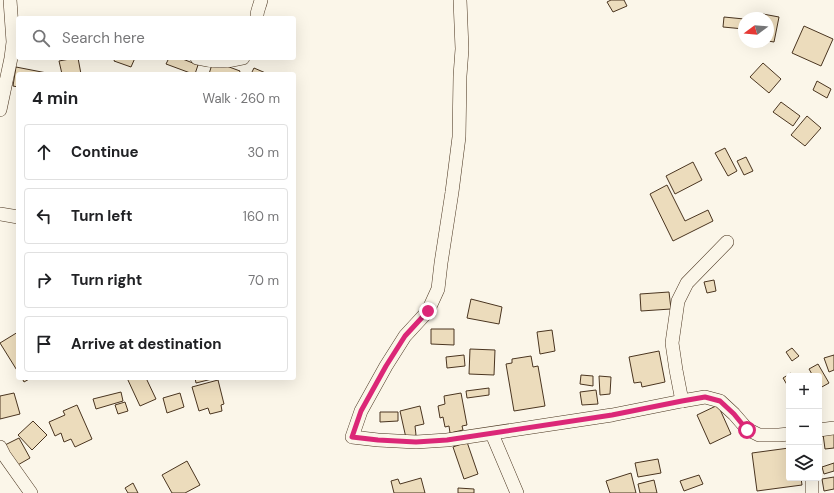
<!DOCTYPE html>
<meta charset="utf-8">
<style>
body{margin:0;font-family:"DM Sans",sans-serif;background:#f6f6f6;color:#202124}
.controls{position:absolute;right:12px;bottom:12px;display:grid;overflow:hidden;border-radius:4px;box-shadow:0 4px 16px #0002}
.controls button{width:36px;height:36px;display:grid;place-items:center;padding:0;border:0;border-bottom:1px solid #e0e0e0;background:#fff;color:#202124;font:20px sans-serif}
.compass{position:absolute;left:738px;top:12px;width:36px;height:36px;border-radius:50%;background:#fff;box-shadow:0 4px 16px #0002;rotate:254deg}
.stop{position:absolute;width:12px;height:12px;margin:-9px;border:3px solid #db2777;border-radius:50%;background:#fff}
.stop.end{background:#db2777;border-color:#fff;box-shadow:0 1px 4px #0008}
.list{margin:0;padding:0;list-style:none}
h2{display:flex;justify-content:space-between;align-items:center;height:52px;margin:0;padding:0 16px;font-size:17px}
h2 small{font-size:13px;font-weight:400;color:#757577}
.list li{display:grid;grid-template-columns:26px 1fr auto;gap:12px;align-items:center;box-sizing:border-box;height:56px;margin:0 8px 8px;padding:0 8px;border:1px solid #e0e0e0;border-radius:4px}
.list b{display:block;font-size:15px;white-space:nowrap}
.list em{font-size:13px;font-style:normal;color:#757577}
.icon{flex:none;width:22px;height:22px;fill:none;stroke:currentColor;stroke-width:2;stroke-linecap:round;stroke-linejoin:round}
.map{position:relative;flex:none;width:834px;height:493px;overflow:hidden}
.search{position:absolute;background:#fff;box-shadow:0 4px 16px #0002;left:16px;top:16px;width:280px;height:44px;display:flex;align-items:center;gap:10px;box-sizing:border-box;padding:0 14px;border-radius:4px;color:#757577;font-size:15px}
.panel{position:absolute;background:#fff;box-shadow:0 4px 16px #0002;left:16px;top:72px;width:280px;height:308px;border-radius:4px}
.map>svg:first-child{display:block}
</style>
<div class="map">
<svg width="834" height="493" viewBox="0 0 834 493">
<rect width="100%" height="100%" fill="#fbf6e9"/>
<!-- building -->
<g fill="#ecdcbc" stroke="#4a3520">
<polygon points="611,0 624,0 627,6 613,12 607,2"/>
<polygon points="763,14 779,17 774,42 768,41 768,18 762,18"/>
<polygon points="724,17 744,19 744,29 723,27"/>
<polygon points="804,26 833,39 821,66 792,53"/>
<polygon points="75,58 78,58 81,74 62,74 59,61"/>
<polygon points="115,58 135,58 131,67 114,61"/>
<polygon points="169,58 180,58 198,65 195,74 193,74 166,64"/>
<polygon points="213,61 240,71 239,74 209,74"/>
<polygon points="763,63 781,79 769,93 750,77"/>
<polygon points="16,67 52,74 18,74 18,87 13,86"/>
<polygon points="254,68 268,74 251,74"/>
<polygon points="817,81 831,89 827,98 813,90"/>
<polygon points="781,102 800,116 793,126 773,112"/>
<polygon points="807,116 821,128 805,146 791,135"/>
<polygon points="725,148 737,171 728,176 715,153"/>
<polygon points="746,157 753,171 744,175 737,161"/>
<polygon points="693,162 702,180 675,194 666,176"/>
<polygon points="667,185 685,221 708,210 713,221 673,241 650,194"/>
<polygon points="714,280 716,291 707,293 704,282"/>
<polygon points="669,292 671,309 641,311 640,294"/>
<polygon points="471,299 502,307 499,324 467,318"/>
<polygon points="431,329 454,329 454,345 431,344"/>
<polygon points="552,330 555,351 540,354 537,332"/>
<polygon points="18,332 18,372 0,343"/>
<polygon points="792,348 799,356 792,361 786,352"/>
<polygon points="470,349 495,350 494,375 469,374"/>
<polygon points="659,351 665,382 642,387 641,382 634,383 629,357"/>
<polygon points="464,355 465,366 447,368 446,357"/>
<polygon points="834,355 834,370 829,372 824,358"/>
<polygon points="531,356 533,367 538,366 545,406 514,411 506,364 512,363 512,359"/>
<polygon points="818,364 829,383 820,388 819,386 819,376 813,376 809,369"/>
<polygon points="791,373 793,376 789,376 789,388 783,378"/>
<polygon points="581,375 593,376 593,386 580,384"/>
<polygon points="599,376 611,377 610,394 600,395"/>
<polygon points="22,378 31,378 24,382"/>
<polygon points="127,378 146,378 156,399 140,406"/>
<polygon points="195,378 216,378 196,383"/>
<polygon points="218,380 224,404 221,405 222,411 210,414 208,408 199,411 192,387"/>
<polygon points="489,388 489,395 467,398 466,391"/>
<polygon points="596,390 598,404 582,405 580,392"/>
<polygon points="121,392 123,401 96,409 93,399"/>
<polygon points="14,393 20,414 0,419 0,396"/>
<polygon points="180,393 184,407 167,413 163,398"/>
<polygon points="461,393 467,425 462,426 463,430 450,433 449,426 445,427 443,417 440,418 438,406 445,404 444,396"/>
<polygon points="125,402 128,411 118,414 115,405"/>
<polygon points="77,405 92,439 75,447 71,439 64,442 61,433 55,436 49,422 65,415 63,411"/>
<polygon points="718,405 731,434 710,444 697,415"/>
<polygon points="420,406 424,424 415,426 416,435 406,438 400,411"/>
<polygon points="380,412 398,412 398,421 380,422"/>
<polygon points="33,421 47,435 32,450 18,435"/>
<polygon points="834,433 834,448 825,449 823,434"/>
<polygon points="19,438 30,458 16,466 5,445"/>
<polygon points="467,442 478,474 464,479 453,447"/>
<polygon points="789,448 789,478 801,478 802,485 757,491 752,453"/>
<polygon points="658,459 661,473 638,477 635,463"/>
<polygon points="187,461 200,485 185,493 172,493 162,475"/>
<polygon points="834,463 834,471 824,474 822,467"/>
<polygon points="631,473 636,493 610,493 606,481"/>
<polygon points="699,475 703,484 684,491 680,481"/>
<polygon points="834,477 834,489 824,491 822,479"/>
<polygon points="421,478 425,493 394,493 391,481 398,479 400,484"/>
<polygon points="654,480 657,493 640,493 638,484"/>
<polygon points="133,483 138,493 128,493 125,488"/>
<polygon points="458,488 474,489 474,493 458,493"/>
</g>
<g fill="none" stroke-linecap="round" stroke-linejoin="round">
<defs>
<g id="street">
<polyline points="460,0 462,49 460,76 459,137 452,192 441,263 438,289 428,311 405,336 386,366 361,411 352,437 378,440 416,442 447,440 612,415 682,401 705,397 720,401 734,414 747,429 759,435 779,435 789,434"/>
<path d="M257,18C256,12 260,6 261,0"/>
<path d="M197,58C212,62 228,62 243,58"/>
<polyline points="0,110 11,58 13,42 10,0"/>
<polyline points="0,214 18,217"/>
<polyline points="682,401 676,370 672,343 678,301 687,283 727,242"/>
<polyline points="819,430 834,428"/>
<polyline points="492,434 517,493"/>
<polyline points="0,447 4,455 31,493"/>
<polyline points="812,478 812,493"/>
</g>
</defs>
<!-- street casing -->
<use href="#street" stroke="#4a3520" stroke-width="14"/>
<!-- street -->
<use href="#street" stroke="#fbf6e9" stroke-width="13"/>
</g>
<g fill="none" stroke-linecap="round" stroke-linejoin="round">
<!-- route -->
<polyline stroke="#db2777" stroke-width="5" points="428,311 405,336 386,366 361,411 352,437 378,440 416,442 447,440 612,415 682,401 705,397 720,401 734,414 747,430"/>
</g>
</svg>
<div class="controls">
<button>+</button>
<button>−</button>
<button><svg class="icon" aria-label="layers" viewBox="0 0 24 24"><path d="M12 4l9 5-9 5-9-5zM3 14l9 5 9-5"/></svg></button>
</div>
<svg class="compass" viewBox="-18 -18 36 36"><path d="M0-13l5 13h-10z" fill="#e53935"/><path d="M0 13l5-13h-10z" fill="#757577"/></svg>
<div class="stop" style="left:747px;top:430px"></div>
<div class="stop end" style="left:428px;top:311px"></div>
<div class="search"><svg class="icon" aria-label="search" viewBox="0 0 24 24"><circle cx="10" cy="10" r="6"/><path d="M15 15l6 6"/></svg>Search here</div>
<section class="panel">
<h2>4 min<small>Walk · 260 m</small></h2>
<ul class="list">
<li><svg class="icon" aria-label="ahead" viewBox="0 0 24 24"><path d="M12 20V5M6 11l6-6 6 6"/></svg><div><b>Continue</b></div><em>30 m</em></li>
<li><svg class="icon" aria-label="left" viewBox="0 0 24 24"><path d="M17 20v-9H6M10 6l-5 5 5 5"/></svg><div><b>Turn left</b></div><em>160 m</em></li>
<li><svg class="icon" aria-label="right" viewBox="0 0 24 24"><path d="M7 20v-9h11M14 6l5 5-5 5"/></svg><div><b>Turn right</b></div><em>70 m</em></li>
<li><svg class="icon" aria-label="arrive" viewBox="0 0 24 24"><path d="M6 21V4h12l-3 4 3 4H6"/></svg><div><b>Arrive at destination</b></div></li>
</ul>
</section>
</div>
